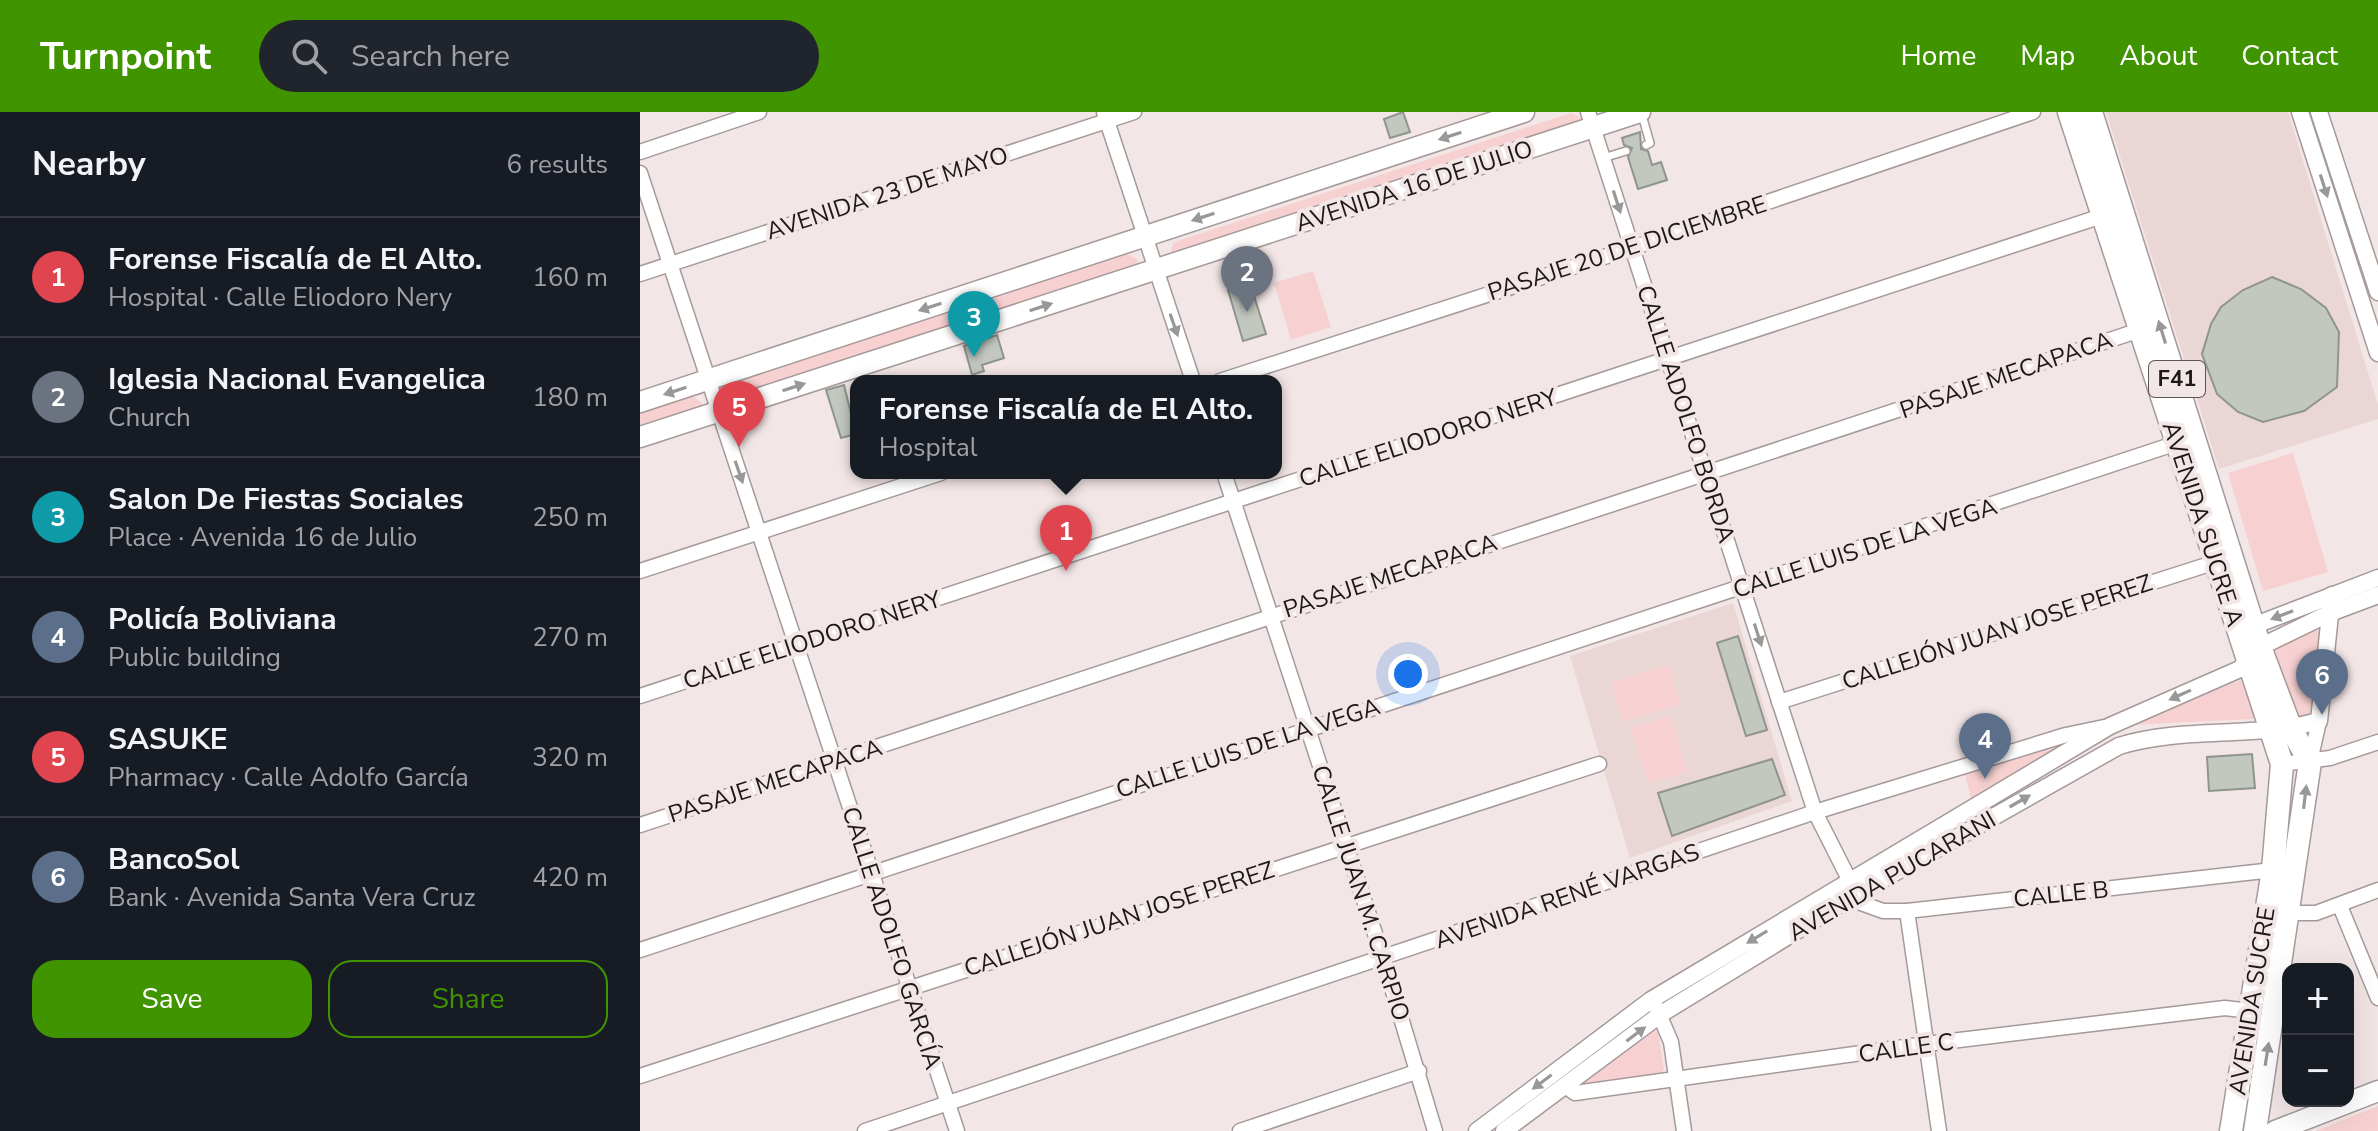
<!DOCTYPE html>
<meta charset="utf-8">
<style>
body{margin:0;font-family:"Nunito Sans",sans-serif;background:#20242c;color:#f1f3f6}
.controls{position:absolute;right:24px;bottom:24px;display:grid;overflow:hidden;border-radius:16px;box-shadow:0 8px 32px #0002}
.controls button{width:72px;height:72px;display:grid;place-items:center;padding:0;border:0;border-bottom:2px solid #363941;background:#171b24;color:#f1f3f6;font:40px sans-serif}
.you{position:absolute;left:768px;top:562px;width:28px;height:28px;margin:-20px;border:6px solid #fff;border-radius:50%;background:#1a73e8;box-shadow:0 0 0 12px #1a73e833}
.badge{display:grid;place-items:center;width:52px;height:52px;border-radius:50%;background:#409400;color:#fff;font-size:26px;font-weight:700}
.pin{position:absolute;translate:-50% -66px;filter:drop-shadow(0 2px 4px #0008)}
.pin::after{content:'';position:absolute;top:42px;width:28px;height:24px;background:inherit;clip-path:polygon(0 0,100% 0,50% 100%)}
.popup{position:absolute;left:210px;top:263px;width:432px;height:104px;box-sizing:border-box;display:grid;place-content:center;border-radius:16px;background:#171b24;filter:drop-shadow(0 2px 6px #0005);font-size:26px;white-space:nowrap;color:#9ea1a6}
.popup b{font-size:30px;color:#f1f3f6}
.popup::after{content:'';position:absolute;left:50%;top:100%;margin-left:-16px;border:16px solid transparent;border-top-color:#171b24}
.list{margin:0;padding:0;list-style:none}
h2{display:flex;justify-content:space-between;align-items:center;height:104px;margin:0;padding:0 32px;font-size:34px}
h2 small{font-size:26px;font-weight:400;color:#9ea1a6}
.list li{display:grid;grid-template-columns:52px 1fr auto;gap:24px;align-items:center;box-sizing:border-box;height:120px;padding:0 32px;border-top:2px solid #363941}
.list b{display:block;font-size:30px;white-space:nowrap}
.list p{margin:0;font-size:26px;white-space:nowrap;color:#9ea1a6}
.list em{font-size:26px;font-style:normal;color:#9ea1a6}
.actions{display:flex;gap:16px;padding:24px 32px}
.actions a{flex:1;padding:18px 0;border:2px solid #409400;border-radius:24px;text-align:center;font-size:28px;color:#409400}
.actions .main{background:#409400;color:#fff}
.icon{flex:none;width:44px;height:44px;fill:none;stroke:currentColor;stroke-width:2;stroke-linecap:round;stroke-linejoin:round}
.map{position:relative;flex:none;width:1738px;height:1019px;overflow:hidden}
header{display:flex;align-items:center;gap:48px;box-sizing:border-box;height:112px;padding:0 40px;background:#409400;color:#fff}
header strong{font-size:38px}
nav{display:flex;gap:44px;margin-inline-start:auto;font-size:28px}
.search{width:560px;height:72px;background:#20242c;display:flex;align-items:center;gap:20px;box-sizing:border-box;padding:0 28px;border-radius:44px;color:#9ea1a6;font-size:30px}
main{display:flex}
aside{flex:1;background:#171b24}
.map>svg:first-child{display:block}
</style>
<header>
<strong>Turnpoint</strong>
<div class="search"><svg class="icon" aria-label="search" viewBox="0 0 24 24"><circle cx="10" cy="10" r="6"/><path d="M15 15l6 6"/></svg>Search here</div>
<nav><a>Home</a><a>Map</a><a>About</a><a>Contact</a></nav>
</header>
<main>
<aside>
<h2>Nearby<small>6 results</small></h2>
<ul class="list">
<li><span class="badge" style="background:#e0444e">1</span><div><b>Forense Fiscalía de El Alto.</b><p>Hospital · Calle Eliodoro Nery</p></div><em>160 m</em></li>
<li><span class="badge" style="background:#6b7280">2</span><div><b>Iglesia Nacional Evangelica</b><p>Church</p></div><em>180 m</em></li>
<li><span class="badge" style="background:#0f9aa8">3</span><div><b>Salon De Fiestas Sociales</b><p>Place · Avenida 16 de Julio</p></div><em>250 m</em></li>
<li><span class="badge" style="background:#5c6f8a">4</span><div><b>Policía Boliviana</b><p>Public building</p></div><em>270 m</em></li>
<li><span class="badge" style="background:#e0444e">5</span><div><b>SASUKE</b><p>Pharmacy · Calle Adolfo García</p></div><em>320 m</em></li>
<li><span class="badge" style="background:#5c6f8a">6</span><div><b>BancoSol</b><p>Bank · Avenida Santa Vera Cruz</p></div><em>420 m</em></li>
</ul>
<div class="actions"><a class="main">Save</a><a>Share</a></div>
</aside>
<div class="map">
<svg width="1738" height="1019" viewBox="0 0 1738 1019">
<rect width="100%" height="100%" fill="#f3e6e6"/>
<!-- built -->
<g fill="#ebd6d6">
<polygon points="1466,0 1648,0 1738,293 1738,307 1579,357"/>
<polygon points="1093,491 1152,689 990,746 930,544"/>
</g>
<!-- green -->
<g fill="#f7d1d1">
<polygon points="931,1 940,5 942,12 533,144 531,138 534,130"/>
<polygon points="487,142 497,147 498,154 96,288 88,279 95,268"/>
<polygon points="673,159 691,215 651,228 634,171"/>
<polygon points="52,283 63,292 58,299 0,318 0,300"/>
<polygon points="1653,341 1688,460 1623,479 1588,361"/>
<polygon points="1676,516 1683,522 1672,601 1661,605 1656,602 1633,541 1634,535"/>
<polygon points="1028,553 1040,592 983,610 971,571"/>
<polygon points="1601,568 1616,602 1613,607 1493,613 1491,609"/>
<polygon points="1031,604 1047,660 1008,671 991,616"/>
<polygon points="1433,624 1432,630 1332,690 1325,662"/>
<polygon points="1013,917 1018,921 1024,958 1021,961 945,971 944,968"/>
<polygon points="1738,994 1738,1019 1676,1019"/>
</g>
<!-- building -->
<g fill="#c2c8c0" stroke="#8f958d" stroke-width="2">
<polygon points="763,0 770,20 750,26 744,7"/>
<polygon points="1000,20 1001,37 1008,39 1012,53 1021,50 1027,68 998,77 988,45 992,36 984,33 982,26"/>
<polygon points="1632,165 1661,177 1686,196 1699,220 1697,275 1664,299 1623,310 1598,300 1577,282 1562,242 1571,212 1581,195 1603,178"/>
<polygon points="610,171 626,222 603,229 588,178"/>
<polygon points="357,223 364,246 342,253 344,259 332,263 324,234"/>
<polygon points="204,273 216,322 201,326 186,278"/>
<polygon points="1098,524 1127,618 1106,624 1077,531"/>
<polygon points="1612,642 1615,676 1569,679 1567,645"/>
<polygon points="1132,647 1145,683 1032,724 1018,681"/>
</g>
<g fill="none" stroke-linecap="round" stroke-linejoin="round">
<defs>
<g id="service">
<polyline points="1002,3 1010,31 1006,33"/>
<polyline points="963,46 986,39"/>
</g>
<g id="minor">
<polyline points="464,0 553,269"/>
<polyline points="948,0 1175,700 1221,791 1243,799 1267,799 1633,758"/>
<polyline points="0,40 119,0"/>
<polyline points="0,61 317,1019"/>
<polyline points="0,162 494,0"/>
<polyline points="580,269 992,136 1393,0"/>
<polyline points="584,361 743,846 795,1019"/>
<polyline points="0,459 301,361"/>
<polyline points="0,584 1468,102"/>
<polyline points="1139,590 1576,450"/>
<polyline points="1670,650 1679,609"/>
<polyline points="1642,652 1690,646 1738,630"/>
<polyline points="0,713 1500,218"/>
<polyline points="1700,794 1738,886"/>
<polyline points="1267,799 1299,1019"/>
<polyline points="1650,801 1676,801 1738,778"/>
<polyline points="0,838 1537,331"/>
<polyline points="1016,895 1031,930 1044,1019"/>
<polyline points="0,964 959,652"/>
<polyline points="925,974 935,981 1286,932 1585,896 1610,899"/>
<polyline points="225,1019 1175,700 1426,623 1464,615"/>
<polyline points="600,1019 779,959"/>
</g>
<g id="tertiary">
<polyline points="1660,0 1738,241"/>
<polyline points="1679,0 1738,180"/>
<polyline points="1605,517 1738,466"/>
<polyline points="837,1019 1011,888 1470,614 1600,557 1620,535 1690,501 1738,483"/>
<path d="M864,1019L1021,902L1215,783L1479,634C1544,614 1613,627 1679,609L1692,483"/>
</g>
<g id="secondary">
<polyline points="0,290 884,0"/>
<polyline points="0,325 1000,0"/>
<polyline points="1635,1019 1738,979"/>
</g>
<g id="primary">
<polyline points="1429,0 1642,652 1633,758 1591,1019"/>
<polyline points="1451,0 1620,535 1651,617 1670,650 1615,1019"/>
</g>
</defs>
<!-- service casing -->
<use href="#service" stroke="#a59999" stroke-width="10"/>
<!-- minor casing -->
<use href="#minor" stroke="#a59999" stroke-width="17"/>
<!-- tertiary casing -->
<use href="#tertiary" stroke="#a59999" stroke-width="19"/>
<!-- secondary casing -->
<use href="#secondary" stroke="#a59999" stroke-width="23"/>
<!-- primary casing -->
<use href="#primary" stroke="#a59999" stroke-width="25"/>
<!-- service -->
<use href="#service" stroke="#fff" stroke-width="7"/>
<!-- minor -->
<use href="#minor" stroke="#fff" stroke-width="14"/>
<!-- tertiary -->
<use href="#tertiary" stroke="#fff" stroke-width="16"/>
<!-- secondary -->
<use href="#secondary" stroke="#fff" stroke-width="20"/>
<!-- primary -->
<use href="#primary" stroke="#fff" stroke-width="22"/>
</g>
<!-- one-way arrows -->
<defs><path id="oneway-solid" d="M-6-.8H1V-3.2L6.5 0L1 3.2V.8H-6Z" transform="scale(2)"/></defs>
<g fill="#999898">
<use href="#oneway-solid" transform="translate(810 24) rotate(162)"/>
<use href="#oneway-solid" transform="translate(1684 74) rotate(72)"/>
<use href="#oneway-solid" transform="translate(977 90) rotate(72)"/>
<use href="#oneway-solid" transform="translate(563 105) rotate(162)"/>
<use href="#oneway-solid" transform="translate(290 195) rotate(162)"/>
<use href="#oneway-solid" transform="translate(401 195) rotate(-18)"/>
<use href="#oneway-solid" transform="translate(534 213) rotate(71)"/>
<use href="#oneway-solid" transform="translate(1522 220) rotate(-107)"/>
<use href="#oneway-solid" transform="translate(154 275) rotate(-18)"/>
<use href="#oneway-solid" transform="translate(35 279) rotate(162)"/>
<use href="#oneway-solid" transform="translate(99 360) rotate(71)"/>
<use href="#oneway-solid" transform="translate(1642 503) rotate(159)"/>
<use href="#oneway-solid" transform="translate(1118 523) rotate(72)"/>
<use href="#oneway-solid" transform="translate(1540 583) rotate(156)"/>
<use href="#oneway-solid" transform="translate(1665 685) rotate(-83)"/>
<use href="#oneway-solid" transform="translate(1380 689) rotate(-30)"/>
<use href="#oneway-solid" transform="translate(1117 825) rotate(149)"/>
<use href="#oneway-solid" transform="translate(996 922) rotate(-37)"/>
<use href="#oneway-solid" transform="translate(1627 942) rotate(-81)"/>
<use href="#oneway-solid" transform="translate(902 970) rotate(143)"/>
</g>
<g text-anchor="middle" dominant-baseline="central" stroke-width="8" stroke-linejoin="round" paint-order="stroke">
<!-- shield labels -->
<rect fill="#f3e6e6" stroke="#5d5656" stroke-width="2" x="1509" y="249" width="56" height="36" rx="6"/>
<g font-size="22" font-weight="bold" fill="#1d1919">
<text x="1537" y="267">F41</text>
</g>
<!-- street labels -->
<g font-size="24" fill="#1d1919" stroke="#f3e6e6">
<text transform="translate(774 74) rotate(-18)">AVENIDA 16 DE JULIO</text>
<text transform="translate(247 81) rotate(-18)">AVENIDA 23 DE MAYO</text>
<text transform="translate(987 136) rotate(-18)">PASAJE 20 DE DICIEMBRE</text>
<text transform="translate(1366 263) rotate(-19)">PASAJE MECAPACA</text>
<text transform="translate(1046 302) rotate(72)">CALLE ADOLFO BORDA</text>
<text transform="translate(788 326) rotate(-18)">CALLE ELIODORO NERY</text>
<text transform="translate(1563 412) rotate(72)">AVENIDA SUCRE A</text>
<text transform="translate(1225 436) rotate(-18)">CALLE LUIS DE LA VEGA</text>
<text transform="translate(750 464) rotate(-18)">PASAJE MECAPACA</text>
<text transform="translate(1357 520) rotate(-18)">CALLEJÓN JUAN JOSE PEREZ</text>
<text transform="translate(172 528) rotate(-18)">CALLE ELIODORO NERY</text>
<text transform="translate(608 636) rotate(-18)">CALLE LUIS DE LA VEGA</text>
<text transform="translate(135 669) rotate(-18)">PASAJE MECAPACA</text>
<text transform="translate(1252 764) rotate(-30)">AVENIDA PUCARANI</text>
<text transform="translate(721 781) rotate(72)">CALLE JUAN M. CARPIO</text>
<text transform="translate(1421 782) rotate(-6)">CALLE B</text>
<text transform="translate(927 784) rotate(-19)">AVENIDA RENÉ VARGAS</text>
<text transform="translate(479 807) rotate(-18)">CALLEJÓN JUAN JOSE PEREZ</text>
<text transform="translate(252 826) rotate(72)">CALLE ADOLFO GARCÍA</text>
<text transform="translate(1612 889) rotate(-81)">AVENIDA SUCRE</text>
<text transform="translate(1266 936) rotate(-8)">CALLE C</text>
</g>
</g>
</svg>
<div class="controls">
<button>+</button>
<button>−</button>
</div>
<div class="you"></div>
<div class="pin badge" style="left:426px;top:459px;background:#e0444e">1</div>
<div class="popup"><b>Forense Fiscalía de El Alto.</b>Hospital</div>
<div class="pin badge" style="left:607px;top:200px;background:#6b7280">2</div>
<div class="pin badge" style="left:334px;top:245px;background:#0f9aa8">3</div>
<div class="pin badge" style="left:1345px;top:667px;background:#5c6f8a">4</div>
<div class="pin badge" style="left:99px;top:335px;background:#e0444e">5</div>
<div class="pin badge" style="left:1682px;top:603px;background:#5c6f8a">6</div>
</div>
</main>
